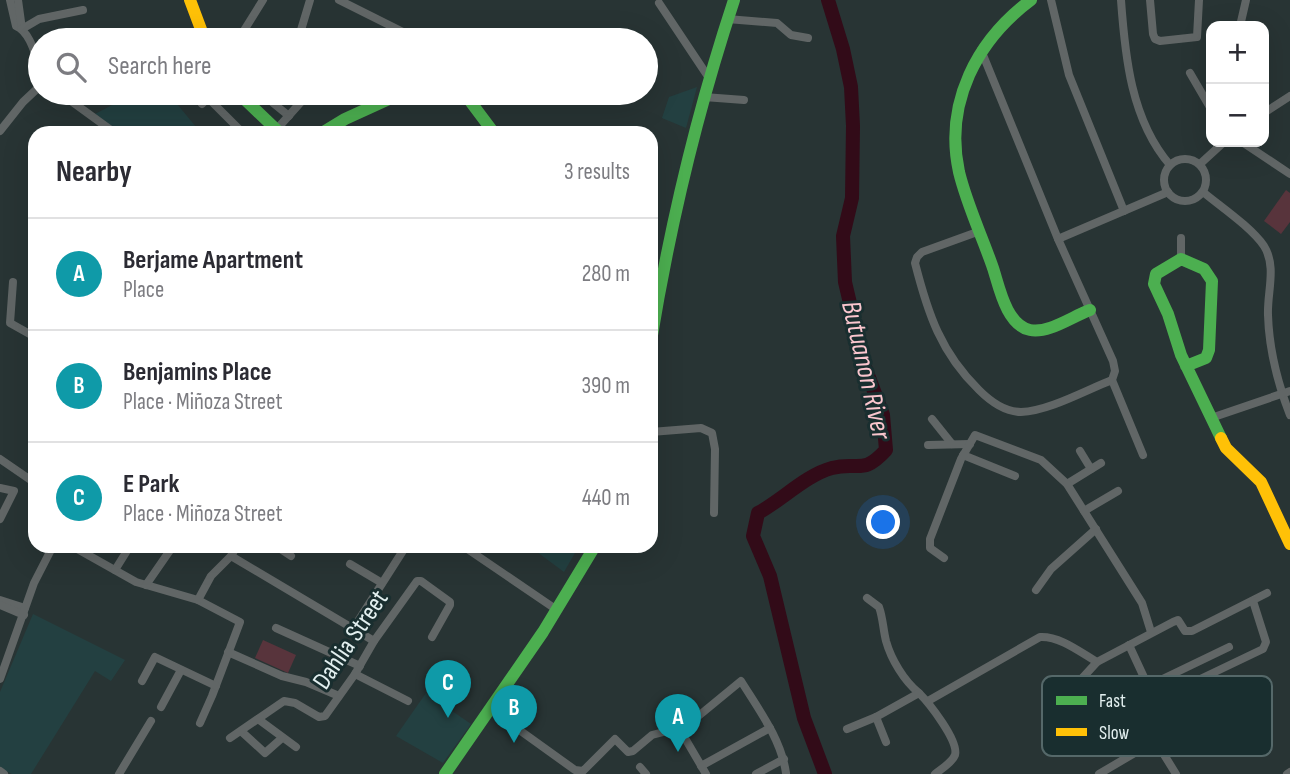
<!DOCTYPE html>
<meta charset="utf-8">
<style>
body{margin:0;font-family:"Sofia Sans Condensed",sans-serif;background:#f2f2f3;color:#2b2b33}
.controls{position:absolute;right:21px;top:21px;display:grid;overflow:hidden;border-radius:14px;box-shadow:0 7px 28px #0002}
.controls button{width:63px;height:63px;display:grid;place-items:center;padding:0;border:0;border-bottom:2px solid #e1e1e2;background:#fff;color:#2b2b33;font:35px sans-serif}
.you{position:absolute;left:884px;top:523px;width:24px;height:24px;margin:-18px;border:5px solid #fff;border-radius:50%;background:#1a73e8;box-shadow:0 0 0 10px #1a73e833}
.badge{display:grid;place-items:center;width:46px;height:46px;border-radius:50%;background:#60666a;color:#fff;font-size:23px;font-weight:700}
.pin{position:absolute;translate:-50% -58px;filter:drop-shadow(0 2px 4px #0008)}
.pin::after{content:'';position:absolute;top:37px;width:24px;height:21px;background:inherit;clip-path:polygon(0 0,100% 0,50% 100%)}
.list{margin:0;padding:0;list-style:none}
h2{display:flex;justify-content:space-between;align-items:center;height:91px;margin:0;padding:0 28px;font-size:30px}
h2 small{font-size:23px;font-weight:400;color:#7c7c81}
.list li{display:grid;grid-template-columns:46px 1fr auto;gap:21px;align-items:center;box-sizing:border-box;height:112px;padding:0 28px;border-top:2px solid #e1e1e2}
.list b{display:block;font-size:26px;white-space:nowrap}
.list p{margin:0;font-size:23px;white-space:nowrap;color:#7c7c81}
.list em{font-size:23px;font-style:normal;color:#7c7c81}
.icon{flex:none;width:38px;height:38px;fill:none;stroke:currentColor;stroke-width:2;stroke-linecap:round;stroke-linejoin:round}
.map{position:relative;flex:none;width:1290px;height:774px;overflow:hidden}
.search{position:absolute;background:#fff;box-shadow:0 7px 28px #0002;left:28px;top:28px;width:630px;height:77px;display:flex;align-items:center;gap:18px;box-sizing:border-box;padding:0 24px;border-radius:38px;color:#7c7c81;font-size:26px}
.panel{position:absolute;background:#fff;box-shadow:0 7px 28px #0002;left:28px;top:126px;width:630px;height:427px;border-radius:21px}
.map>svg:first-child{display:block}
</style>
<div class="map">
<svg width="1290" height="774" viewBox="0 0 1290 774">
<rect width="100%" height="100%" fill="#283434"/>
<!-- built -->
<g fill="#234041">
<polygon points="697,87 686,128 662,118 669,97"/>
<polygon points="135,93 168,93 201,133 119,133 95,114"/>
<polygon points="529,546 579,546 564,572"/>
<polygon points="33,614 125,660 111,681 95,671 31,774 12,774 0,768 0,692"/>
<polygon points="426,693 471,724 443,763 396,736"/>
</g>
<!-- green -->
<g fill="#58343c">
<polygon points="1286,190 1290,193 1290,222 1281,234 1264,221"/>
<polygon points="263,640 296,655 288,673 255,658"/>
</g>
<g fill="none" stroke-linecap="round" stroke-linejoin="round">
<!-- river -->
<path stroke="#320b18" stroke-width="14" d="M825,774L804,718L770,576L753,536L758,513C782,500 806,475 832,468C859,461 862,476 886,450L883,415L865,367L845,282L843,236L852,198L853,126L851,87L843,49L828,0"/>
<!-- street -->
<g stroke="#616666" stroke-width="8">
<path d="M10,0L16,26C30,32 35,54 40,68"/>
<polyline points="18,0 22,29"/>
<polyline points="339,0 419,40"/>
<polyline points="1051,0 1069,75 1124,211"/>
<path d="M1121,0C1125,56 1131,120 1170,165"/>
<polyline points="1150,0 1153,34 1155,39 1160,41 1197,37 1199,0"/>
<polyline points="659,3 709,78"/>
<polyline points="727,19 777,23 791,35 808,38"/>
<polyline points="1240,26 1246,0"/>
<polyline points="22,29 39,19 83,10"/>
<polyline points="238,40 263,0"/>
<polyline points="298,40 310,0"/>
<polyline points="981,50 1058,239 1113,361 1115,371 1112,380 1143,455"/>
<polyline points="1190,73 1211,109"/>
<polyline points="60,93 115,133"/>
<polyline points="704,97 744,100"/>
<polyline points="208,98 243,133"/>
<polyline points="273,103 289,116"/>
<polyline points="202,104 213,93"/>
<polyline points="1264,113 1290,96"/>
<polyline points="276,130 309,93"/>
<polyline points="0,131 23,102 40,86"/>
<polyline points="1242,142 1290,174"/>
<circle cx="1185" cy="180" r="21"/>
<polyline points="1200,164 1224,142"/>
<path d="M1203,192C1221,207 1251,227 1264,246C1277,267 1267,292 1268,315C1269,348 1278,384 1290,415"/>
<path d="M980,231L922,252L917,257L915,263C928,314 941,353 979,390C990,401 1005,412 1021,412C1049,411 1086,390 1112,380"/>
<polyline points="1181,238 1181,259"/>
<polyline points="1058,239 1168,192"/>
<polyline points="13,282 10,323 35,337"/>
<polyline points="1211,418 1290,391"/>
<polyline points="932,419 952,444"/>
<polyline points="651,432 701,428 712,433 715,449 714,513"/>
<polyline points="928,445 970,444"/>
<polyline points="1080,451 1091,469"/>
<polyline points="963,455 1015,476"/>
<polyline points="0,459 35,483"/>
<polyline points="1067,484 1101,463"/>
<polyline points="0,488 14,491 0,519"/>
<polyline points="1084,511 1118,491"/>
<polyline points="72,546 136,582 198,600 240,622 212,696 200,723"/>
<polyline points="276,546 291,556"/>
<polyline points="463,546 557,610"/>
<polyline points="231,556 374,641"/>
<polyline points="944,558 930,548 930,539 961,459 975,435 1041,460 1067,484 1142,603 1151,632"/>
<polyline points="350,564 382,583"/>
<polyline points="115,570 130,546"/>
<polyline points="146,585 173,546"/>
<polyline points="1036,590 1051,569 1096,529"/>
<path d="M867,598L879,607C883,618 883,629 886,641C891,659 904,681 919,693"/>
<polyline points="0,600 25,608"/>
<polyline points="198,600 211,576 231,556 237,546"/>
<polyline points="0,605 24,615"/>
<polyline points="276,628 360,666"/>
<polyline points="353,629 406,546"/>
<polyline points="1129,645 1148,686 1145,724 1176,774"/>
<polyline points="228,652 282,676 306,682 339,696"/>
<polyline points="355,674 408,701"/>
<polyline points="0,679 34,583 53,546"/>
<polyline points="142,681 155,657 216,686"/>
<polyline points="1148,686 1229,647"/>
<polyline points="1061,694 1075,686 1097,662"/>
<path d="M928,701L1040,637C1060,636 1080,652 1097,662L1173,622L1178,620L1185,631H1192L1267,593"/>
<polyline points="1148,704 1263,649 1266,642 1253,601"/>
<polyline points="161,707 181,670"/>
<path d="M490,709L575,770L583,771L615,739L628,752L633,751L652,735L679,728L696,718L741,681C759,710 781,739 786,773"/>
<polyline points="876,717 886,742"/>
<polyline points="258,719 296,747"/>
<polyline points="1083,727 1077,715 1102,706 1148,684"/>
<polyline points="679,728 706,774"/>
<path d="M847,729L876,717L919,693C929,703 959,741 955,755C952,763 941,769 935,774"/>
<polyline points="242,732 265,753 282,738"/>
<polyline points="230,738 284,701 295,703 319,717 325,716 355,674 374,641 417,581 421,581 450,602 450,605 432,637"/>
<polyline points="701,766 770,728"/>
<polyline points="640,767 646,774"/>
<polyline points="0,771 4,774"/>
<polyline points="119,774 151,721"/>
<polyline points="756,774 784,759"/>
<polyline points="1099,774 1155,741"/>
<polyline points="1287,774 1290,772"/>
</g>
<!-- fast -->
<g stroke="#4caf50" stroke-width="12">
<path d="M1031,0C977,40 944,103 959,172C967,205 982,236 993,268C999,286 1006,325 1030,330C1048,334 1073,316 1090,310"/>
<polyline points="238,93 280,133"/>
<polyline points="464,93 494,133"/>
<polyline points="322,133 345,119 402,93"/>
<path d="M651,341C670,225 697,112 734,0"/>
<polyline points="1186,366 1206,358 1209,350 1212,281 1204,269 1181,259 1156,274 1154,284 1168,314 1181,355 1221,438"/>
<polyline points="445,774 543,632 595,546"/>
</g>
<!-- slow -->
<g stroke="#ffc107" stroke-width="12">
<polyline points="190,0 205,40"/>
<polyline points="1221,438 1226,448 1261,482 1290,544"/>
</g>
</g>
<g text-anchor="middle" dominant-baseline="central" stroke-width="6" stroke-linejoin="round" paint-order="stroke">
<!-- street labels -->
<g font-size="26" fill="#e2efef" stroke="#192e2f">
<text transform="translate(351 640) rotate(-56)">Dahlia Street</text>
</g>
<!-- water labels -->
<g font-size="28" font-style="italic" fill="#fac6ce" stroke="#192e2f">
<text transform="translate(866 370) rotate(77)">Butuanon River</text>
</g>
</g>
<!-- legend -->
<rect x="1042" y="676" width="230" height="80" rx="10" fill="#192e2f" stroke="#556869" stroke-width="2"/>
<rect x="1056" y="696" width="31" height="9" fill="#4caf50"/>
<rect x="1056" y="728" width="31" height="8" fill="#ffc107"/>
<g font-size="19" fill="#e2efef">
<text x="1099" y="707">Fast</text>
<text x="1099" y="739">Slow</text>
</g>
</svg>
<div class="controls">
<button>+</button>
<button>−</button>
</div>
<div class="you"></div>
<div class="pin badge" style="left:678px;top:752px;background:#0f9aa8">A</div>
<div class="pin badge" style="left:514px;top:743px;background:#0f9aa8">B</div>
<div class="pin badge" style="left:448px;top:718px;background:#0f9aa8">C</div>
<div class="search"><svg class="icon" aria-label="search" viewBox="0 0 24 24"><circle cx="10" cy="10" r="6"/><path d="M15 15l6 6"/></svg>Search here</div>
<section class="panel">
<h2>Nearby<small>3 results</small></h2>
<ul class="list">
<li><span class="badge" style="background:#0f9aa8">A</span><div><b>Berjame Apartment</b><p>Place</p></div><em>280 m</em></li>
<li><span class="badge" style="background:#0f9aa8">B</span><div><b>Benjamins Place</b><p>Place · Miñoza Street</p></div><em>390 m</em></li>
<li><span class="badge" style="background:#0f9aa8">C</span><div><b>E Park</b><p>Place · Miñoza Street</p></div><em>440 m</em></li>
</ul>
</section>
</div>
